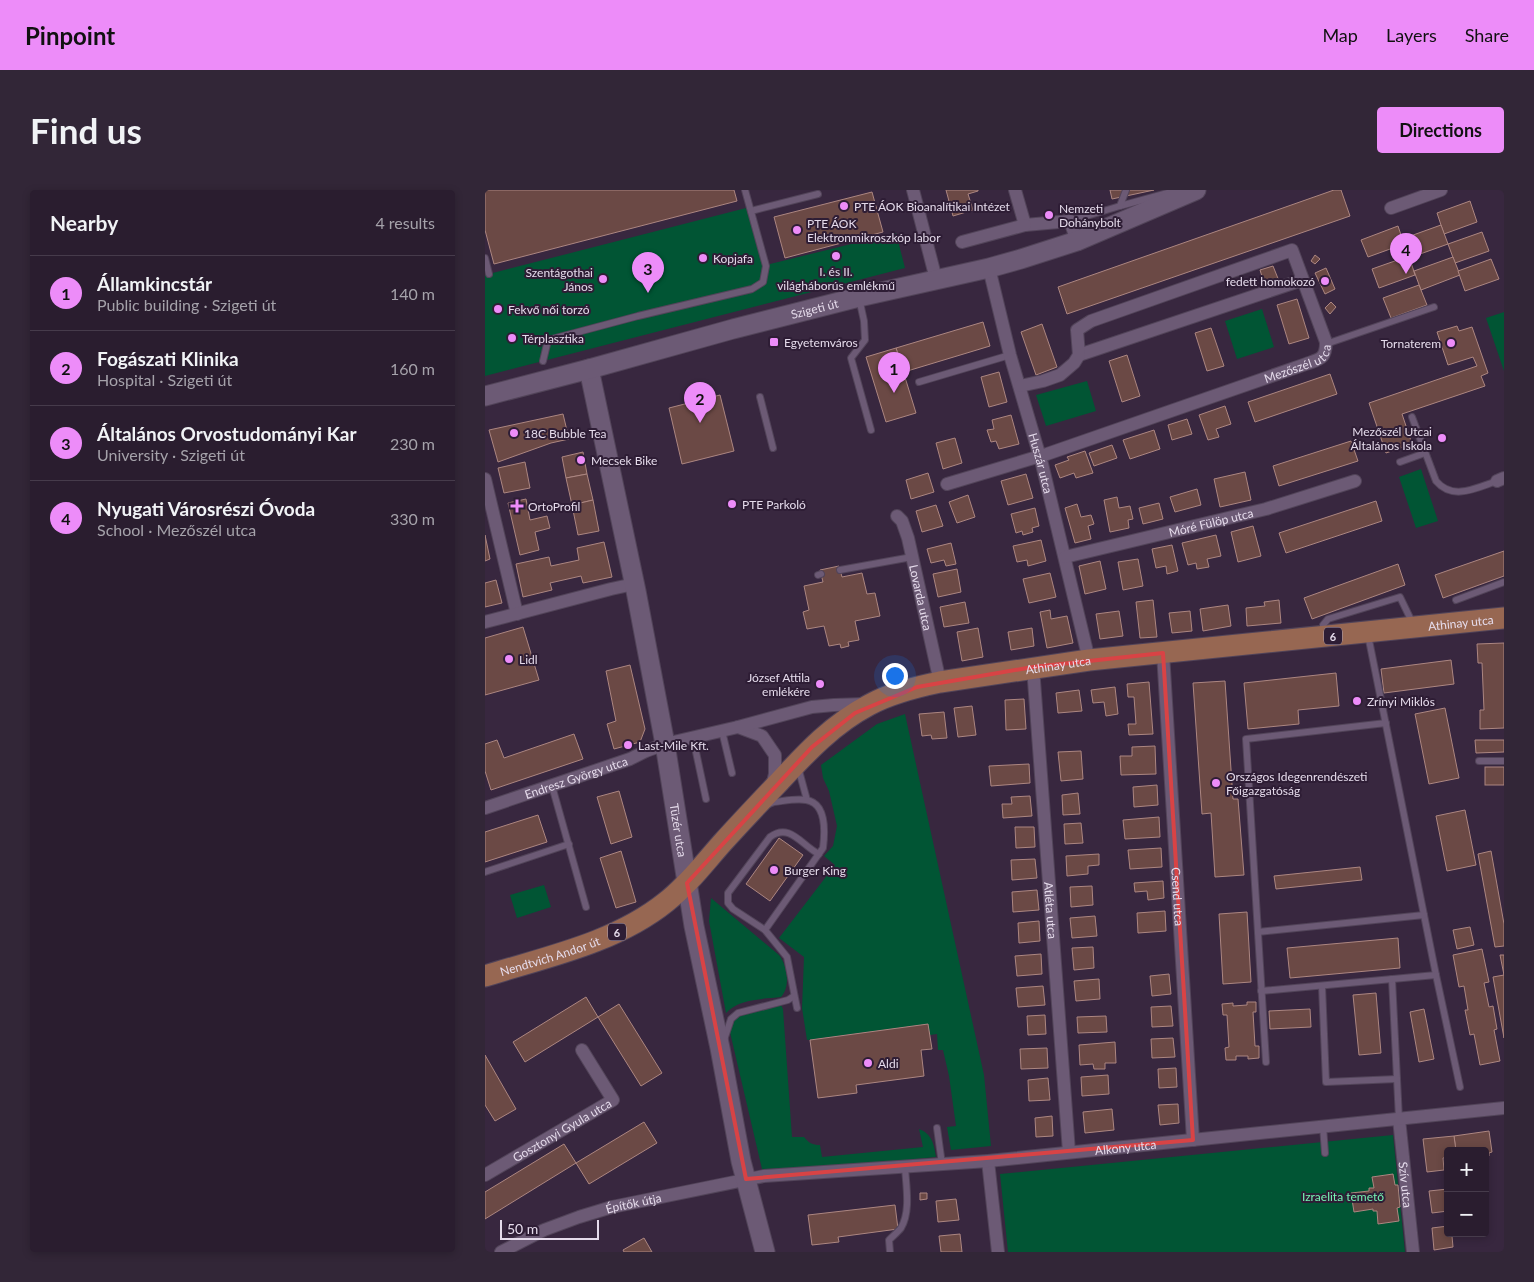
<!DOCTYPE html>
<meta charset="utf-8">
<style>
body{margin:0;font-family:Lato,sans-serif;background:#322637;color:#f1f3f6}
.controls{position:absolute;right:15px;bottom:15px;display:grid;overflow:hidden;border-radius:5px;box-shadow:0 2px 8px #0003}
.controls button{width:45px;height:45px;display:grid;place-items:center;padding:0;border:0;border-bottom:1px solid #463b4b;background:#2a1d2f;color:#f1f3f6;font:25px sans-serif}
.scale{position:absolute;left:15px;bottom:12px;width:99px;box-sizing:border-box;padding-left:5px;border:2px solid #e5dbeb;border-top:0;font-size:14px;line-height:18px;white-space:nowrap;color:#e5dbeb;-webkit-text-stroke:4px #2e1d35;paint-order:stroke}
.you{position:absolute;left:409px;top:485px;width:18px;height:18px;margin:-12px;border:4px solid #fff;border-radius:50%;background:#1a73e8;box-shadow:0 0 0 8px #1a73e833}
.badge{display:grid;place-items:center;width:32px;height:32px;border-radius:50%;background:#ed8cf9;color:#111;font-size:16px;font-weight:700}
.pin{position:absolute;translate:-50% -41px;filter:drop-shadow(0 1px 2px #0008)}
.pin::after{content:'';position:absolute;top:26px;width:18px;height:15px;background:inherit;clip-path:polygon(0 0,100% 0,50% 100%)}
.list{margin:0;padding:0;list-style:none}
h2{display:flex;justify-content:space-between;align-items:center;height:65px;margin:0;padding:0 20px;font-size:21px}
h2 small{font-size:16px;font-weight:400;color:#a5a2aa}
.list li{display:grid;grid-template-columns:32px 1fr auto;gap:15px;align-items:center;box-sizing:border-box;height:75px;padding:0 20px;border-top:1px solid #463b4b}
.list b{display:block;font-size:19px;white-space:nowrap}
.list p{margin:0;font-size:16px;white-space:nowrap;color:#a5a2aa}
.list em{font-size:16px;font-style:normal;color:#a5a2aa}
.map{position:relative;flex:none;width:1019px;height:1062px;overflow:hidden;border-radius:5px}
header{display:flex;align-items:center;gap:30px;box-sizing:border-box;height:70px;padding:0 25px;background:#ed8cf9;color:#111}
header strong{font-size:24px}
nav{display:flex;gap:28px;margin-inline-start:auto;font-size:18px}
.intro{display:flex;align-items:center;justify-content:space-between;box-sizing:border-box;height:120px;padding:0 30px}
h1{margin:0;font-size:35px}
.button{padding:12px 22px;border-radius:5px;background:#ed8cf9;color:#111;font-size:18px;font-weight:700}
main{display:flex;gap:30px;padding:0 30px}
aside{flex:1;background:#2a1d2f;border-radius:5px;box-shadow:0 2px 8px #0003}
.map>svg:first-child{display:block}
</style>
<header>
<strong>Pinpoint</strong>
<nav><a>Map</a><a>Layers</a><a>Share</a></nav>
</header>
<div class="intro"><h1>Find us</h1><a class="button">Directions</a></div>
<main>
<aside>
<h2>Nearby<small>4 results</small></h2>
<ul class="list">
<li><span class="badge">1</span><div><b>Államkincstár</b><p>Public building · Szigeti út</p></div><em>140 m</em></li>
<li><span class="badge">2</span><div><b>Fogászati Klinika</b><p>Hospital · Szigeti út</p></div><em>160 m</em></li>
<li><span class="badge">3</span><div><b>Általános Orvostudományi Kar</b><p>University · Szigeti út</p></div><em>230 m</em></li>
<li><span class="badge">4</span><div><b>Nyugati Városrészi Óvoda</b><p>School · Mezőszél utca</p></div><em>330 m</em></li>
</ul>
</aside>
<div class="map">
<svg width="1019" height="1062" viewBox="0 0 1019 1062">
<rect width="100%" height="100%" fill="#38273f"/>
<!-- green -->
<g fill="#015534">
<polygon points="265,17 281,75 411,43 420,78 0,186 0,85"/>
<polygon points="777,119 789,157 752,169 740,131"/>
<polygon points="1019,122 1019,181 1001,128"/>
<polygon points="602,191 611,221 561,236 551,205"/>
<polygon points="936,279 953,331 931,338 914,287"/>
<polygon points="420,524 499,885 506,956 466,960 462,937 471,936 464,886 458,860 453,860 452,844 445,845 443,834 322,850 317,818 319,767 294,748 350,675 339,666 348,656 352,636 344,601 338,588 336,575 392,534"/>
<polygon points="59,695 66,717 32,728 25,705"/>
<path d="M226,708L294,765C302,775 306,796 296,807C278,809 253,809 241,823L224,731Z"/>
<path d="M291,815H296L298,819L307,947H319C324,953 327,955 335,955L337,967L438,957L434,939C447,944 449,954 451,967L357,976L277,979L244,838L253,823Z"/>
<polygon points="908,945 920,1062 523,1062 515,984"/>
</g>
<!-- building -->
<g fill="#6b4945" stroke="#ac8681">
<polygon points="0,0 249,0 252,11 9,74 0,40"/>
<polygon points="461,0 493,0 493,1 483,4 488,20 468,26"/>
<polygon points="625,0 669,0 627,9"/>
<polygon points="849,0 856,0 865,26 582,124 573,97"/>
<polygon points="387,2 398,42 300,68 289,27"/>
<polygon points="985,11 992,32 959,44 952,23"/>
<polygon points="956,35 963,54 924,68 917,49"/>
<polygon points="913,36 919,54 883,67 876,50"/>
<polygon points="997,42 1004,61 970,73 963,54"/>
<polygon points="830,65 835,69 830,74 826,71"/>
<polygon points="924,66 930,85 894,98 887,79"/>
<polygon points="968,67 975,85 936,100 929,81"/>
<polygon points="1006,69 1014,89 980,101 973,81"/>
<polygon points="788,76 794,91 780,96 775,80"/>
<polygon points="841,78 850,99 840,104 830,83"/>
<polygon points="934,95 942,115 906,128 898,108"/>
<polygon points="812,109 824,148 804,154 792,115"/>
<polygon points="846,112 851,117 845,124 840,118"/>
<polygon points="498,132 505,156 419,182 411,158"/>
<polygon points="557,134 572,177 551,185 536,142"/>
<polygon points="972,136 974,141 987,137 1003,183 996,186 1000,196 917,224 927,254 901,263 884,213 992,176 988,167 963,175 952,142"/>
<polygon points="726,138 739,176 722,181 710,143"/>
<polygon points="411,158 431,223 401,232 381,167"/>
<polygon points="642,165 655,206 637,212 624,171"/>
<polygon points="514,182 522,212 504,217 496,187"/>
<polygon points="845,184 852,204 770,232 763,212"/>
<polygon points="235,205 249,261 197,274 184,218"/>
<polygon points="740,216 746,234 731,239 734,247 723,250 714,225"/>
<polygon points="78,224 84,249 66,253 13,272 4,240"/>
<polygon points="526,225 534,254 514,259 511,251 506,252 502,240 509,239 507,230"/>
<polygon points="702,229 707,244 687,250 683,235"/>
<polygon points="669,240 675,259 645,269 638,250"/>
<polygon points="470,248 477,273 458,279 451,253"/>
<polygon points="866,251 873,271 794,296 788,276"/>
<polygon points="627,255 632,268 609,276 604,263"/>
<polygon points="600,261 608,283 591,288 589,283 575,288 570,275 584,270 582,267"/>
<polygon points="98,262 102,284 81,288 77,267"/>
<polygon points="40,272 45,298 19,303 13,278"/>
<polygon points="760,282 766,310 735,317 729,289"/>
<polygon points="443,283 449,302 426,309 421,290"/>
<polygon points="102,284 108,310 87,315 81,288"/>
<polygon points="541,284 548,308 523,315 516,291"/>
<polygon points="712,299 716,315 690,322 685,307"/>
<polygon points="483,305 490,327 472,333 464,312"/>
<polygon points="632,307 634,318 645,316 648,329 643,330 644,338 625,342 619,310"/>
<polygon points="41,309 45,330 62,326 65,338 50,342 54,360 35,365 23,313"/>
<polygon points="108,310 114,341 93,345 87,315"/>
<polygon points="891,311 897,331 801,363 794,343"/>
<polygon points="674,313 678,329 658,334 654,318"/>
<polygon points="592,314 596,327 606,325 609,334 603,336 606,349 590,353 580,318"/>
<polygon points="451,315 458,336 437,342 431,321"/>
<polygon points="550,318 554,336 547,338 548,342 538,345 537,341 531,343 526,324"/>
<polygon points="768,336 776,366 753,372 746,342"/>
<polygon points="0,345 5,369 0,371"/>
<polygon points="731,345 736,366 722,369 724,377 712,379 711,373 703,375 697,353"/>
<polygon points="556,350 561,371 543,376 542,370 532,372 528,356"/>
<polygon points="119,352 127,387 98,393 96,386 65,393 67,400 38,407 31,374 64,367 66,376 94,370 92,358"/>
<polygon points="466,353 471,374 461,376 459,370 446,373 442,359"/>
<polygon points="687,355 693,381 682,384 681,376 671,378 667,359"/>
<polygon points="1019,361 1019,386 958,408 950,385"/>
<polygon points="653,369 658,396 638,400 633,372"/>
<polygon points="615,371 621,399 600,404 594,376"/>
<polygon points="913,374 920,395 827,429 819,408"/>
<polygon points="354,376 357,387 377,383 382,404 390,403 395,426 370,431 374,450 363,452 364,456 356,458 355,454 344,456 339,436 322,439 318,422 324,420 319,396 338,392 335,380"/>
<polygon points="472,379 476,402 453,407 448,384"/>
<polygon points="565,383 571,407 544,413 538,389"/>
<polygon points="11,390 17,413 0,417 0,393"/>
<polygon points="668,410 672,447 655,448 651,412"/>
<polygon points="794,410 796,433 762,436 761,418 780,416 779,412"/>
<polygon points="480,412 484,433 459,437 455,417"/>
<polygon points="743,415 746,436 718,441 715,419"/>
<polygon points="565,420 566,429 582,426 588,453 562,458 555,422"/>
<polygon points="634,421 638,446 615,449 611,424"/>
<polygon points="705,421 707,441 687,443 684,423"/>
<polygon points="38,437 54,490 0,505 0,448"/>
<polygon points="493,438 498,467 477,471 472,442"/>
<polygon points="547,438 549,456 526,460 523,442"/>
<polygon points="1019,453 1019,538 995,539 995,520 999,520 997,473 993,473 992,454"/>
<polygon points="966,470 969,494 899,503 896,479"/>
<polygon points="145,475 160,539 155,552 129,559 122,534 131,531 121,481"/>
<polygon points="851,483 854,516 813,520 814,534 763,539 759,493"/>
<polygon points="740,491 748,609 753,609 759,685 730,687 726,623 717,624 708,493"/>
<polygon points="664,492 668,544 644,545 643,534 651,534 649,507 643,507 642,494"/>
<polygon points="630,497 633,524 621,526 619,512 608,513 606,500"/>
<polygon points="594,500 597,521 573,523 571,503"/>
<polygon points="539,509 541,539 521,540 520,510"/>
<polygon points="487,516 491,545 473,547 469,518"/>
<polygon points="960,518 974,588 944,594 930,524"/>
<polygon points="459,522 462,548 447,549 446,545 437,546 434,524"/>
<polygon points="89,544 98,569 6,600 0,581 0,554 12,550 19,568"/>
<polygon points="990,550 1019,550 1019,562 991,563"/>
<polygon points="670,556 671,584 636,585 635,566 647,566 647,557"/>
<polygon points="596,561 598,589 576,591 573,562"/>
<polygon points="544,574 545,593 506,596 504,576"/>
<rect x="1000" y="577" width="19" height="18"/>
<polygon points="672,595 673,615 649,617 648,597"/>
<polygon points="134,601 147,647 126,654 112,607"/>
<polygon points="593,603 595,624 578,625 577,605"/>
<polygon points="545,606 547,626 518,628 517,614 527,614 526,607"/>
<polygon points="980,620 991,675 962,681 951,626"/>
<polygon points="53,625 62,652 0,672 0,642"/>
<polygon points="674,627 675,647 640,649 638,630"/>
<polygon points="596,633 598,653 580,654 579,634"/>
<polygon points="530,637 549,637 550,657 531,658"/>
<polygon points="294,648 318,665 285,711 261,694"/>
<polygon points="676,658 677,677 645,679 643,660"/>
<polygon points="136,661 151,712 131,718 115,668"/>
<polygon points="1006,661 1019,734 1019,756 1010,757 993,664"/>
<polygon points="614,664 614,675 603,676 603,684 582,686 581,666"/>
<polygon points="550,669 552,688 527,690 526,670"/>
<polygon points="875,677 877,690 791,699 789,686"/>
<polygon points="678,691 679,708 663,710 662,701 650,702 649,693"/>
<polygon points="607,696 608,715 586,717 585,697"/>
<polygon points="552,700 554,720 528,722 527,702"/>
<polygon points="680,721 681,741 653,743 652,723"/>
<polygon points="762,722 766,792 738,794 734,724"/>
<polygon points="610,726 612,746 587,748 585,728"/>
<polygon points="554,731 555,751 534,753 533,733"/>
<polygon points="985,737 989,755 972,759 968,740"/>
<polygon points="913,748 915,778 805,788 802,758"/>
<polygon points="608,757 609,778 589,780 587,758"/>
<polygon points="997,759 1004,792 999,793 1004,817 1008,816 1012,839 1009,840 1015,871 995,875 989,844 985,845 980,820 983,820 979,796 974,797 968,765"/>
<polygon points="556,764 557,784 532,786 530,766"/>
<polygon points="1015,765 1019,765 1019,848 1008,787 1019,785"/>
<polygon points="684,784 686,804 667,806 665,786"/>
<polygon points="614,789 615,809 591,811 589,791"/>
<polygon points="558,796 560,815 533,817 531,798"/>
<polygon points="891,803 896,863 874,865 868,805"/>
<polygon points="101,807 113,827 40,872 28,852"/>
<polygon points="762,812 771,812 771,822 768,822 770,856 774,856 774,868 763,869 763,866 751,866 751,870 741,870 740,858 744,857 742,825 738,825 737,814 748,813 748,816 762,815"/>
<polygon points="134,814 177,883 156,896 113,827"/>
<polygon points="686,816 688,836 667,837 666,817"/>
<polygon points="825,819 826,837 785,839 784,821"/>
<polygon points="939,819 949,869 934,872 925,822"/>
<polygon points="560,825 561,844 543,845 542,826"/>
<polygon points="621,826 622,842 593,843 592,827"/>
<polygon points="443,834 447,859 436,860 439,886 371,895 372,903 333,908 325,850"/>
<polygon points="688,848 690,867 667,868 666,849"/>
<polygon points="630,852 631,873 620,873 620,879 609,879 608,874 595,875 594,855"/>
<polygon points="562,858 563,878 536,879 535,859"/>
<polygon points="0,865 31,919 10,931 0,915"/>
<polygon points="691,878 692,897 674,898 673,879"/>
<polygon points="623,885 624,904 597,906 596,887"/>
<polygon points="563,888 565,910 544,911 543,890"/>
<polygon points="693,914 694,933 675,935 673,915"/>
<polygon points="627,919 629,940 600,943 598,922"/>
<polygon points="567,926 568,946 551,947 550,928"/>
<polygon points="159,932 172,953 104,994 91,973"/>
<polygon points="1004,941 1007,962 1004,963 1004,966 1000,966 1000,961 971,961 969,946"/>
<polygon points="969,946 971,961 963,961 963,967 958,968 959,980 942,982 938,949"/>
<polygon points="79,954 91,973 0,1029 0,1002"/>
<polygon points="908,984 910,995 913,995 915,1017 912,1018 914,1031 893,1034 892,1021 888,1021 888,1019 869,1022 866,1003 884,1001 884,998 889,998 887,987"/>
<polygon points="963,999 963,1021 947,1023 944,1001"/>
<polygon points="435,1003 442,1003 442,1009 435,1010"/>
<polygon points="471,1009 474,1030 453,1032 451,1011"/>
<polygon points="410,1015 413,1039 353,1047 354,1052 327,1055 323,1025"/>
<polygon points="963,1036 963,1043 979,1043 980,1045 967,1046 968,1057 949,1060 947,1038"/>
<polygon points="475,1044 477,1062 456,1062 454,1046"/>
<polygon points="159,1048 167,1062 139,1062 138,1060"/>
</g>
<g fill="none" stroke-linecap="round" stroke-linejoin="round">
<defs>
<g id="lane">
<polyline points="635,16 686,2 687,0"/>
<polyline points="266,21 333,4"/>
<polyline points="585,31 635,16 641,0"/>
<polyline points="0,68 4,84"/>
<polyline points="374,108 379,131 380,150 366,168 386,240"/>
<polyline points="841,154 949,117"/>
<polyline points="58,171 63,150 153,126 267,99 278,92 281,76 260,0"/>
<polyline points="434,192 525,165"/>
<polyline points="275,207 288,258"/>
<path d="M927,227L951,291C968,311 991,298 1012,291"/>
<polyline points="915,272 940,263"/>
<polyline points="355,380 427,367"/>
<polyline points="333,385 336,384"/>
<polyline points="971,410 1019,392"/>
<polyline points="837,444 838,435 843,429 915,407 928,434"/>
<polyline points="883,445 951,785 975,897"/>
<polyline points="237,541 247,583"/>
<polyline points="208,548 221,609"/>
<polyline points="994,571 1019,571"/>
<polyline points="313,577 322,610"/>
<polyline points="67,596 101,717"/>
<path d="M284,614L289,612C299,611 311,608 321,610C342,613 340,642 338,658L280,740L302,767L312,818"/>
<polyline points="0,682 84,654"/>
<path d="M280,740L248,719L243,713V703L285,647C305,632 317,656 334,664"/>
<polyline points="773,742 939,725"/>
<polyline points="907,789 914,929"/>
<polyline points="837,796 841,892 912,889"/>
<polyline points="776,801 951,785"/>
<polyline points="239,850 246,829 253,823 303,810 309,806"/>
<polyline points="781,872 761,549 901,533"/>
<polyline points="838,936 840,963"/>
<polyline points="452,938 457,974"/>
<path d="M405,1062L404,1050C408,1046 413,1042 416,1038C426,1021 421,996 420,977"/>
</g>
<g id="street">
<polyline points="428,0 451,89"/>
<polyline points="530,0 540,35 585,31 592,51"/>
<polyline points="906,18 956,0"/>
<polyline points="477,52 540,35"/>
<path id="s1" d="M504,78L525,165L557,274L604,470"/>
<polyline points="594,165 817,90"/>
<polyline points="0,289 32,424"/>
<polyline points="1012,291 1019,288"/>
<path id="s2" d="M462,294L562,264L821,174C835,169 841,169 841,152L807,60L606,131L592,140L594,165L589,173L575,185L558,191L535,196"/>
<path id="s3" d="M412,326L417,331L423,348L455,492"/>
<path id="s4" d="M580,367L781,319L870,291"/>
<polyline points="0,432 126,399 149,394"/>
<path id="s5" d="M678,463L708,950"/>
<path id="s6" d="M548,477L584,962"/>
<polyline points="253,537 277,546 290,565 290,584 287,596"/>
<path id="s7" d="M0,618L145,569L161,561L180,554L253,537L327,517L349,515L380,514"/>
<path id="s8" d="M914,929L928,1062"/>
<polyline points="503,971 513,1062"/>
<path id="s9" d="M0,985L128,910L97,860"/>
<path id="s10" d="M16,1062L59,1040L94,1027L127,1017L279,986L503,971L1019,918"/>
</g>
<g id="secondary">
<path id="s11" d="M104,179L151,401L180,554L209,736L235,858L256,971L280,1062"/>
<path id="s12" d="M0,206L108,178L248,139L374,107L504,78L536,69L592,51L711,0"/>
</g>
<g id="primary">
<path id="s13" d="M0,786C61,767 130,753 181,712C203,695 220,672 238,652C257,631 276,611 295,591C322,562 348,534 384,515C406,503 431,497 455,492L604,470L1019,428"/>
</g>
</defs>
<!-- lane casing -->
<use href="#lane" stroke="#524459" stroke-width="8"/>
<!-- street casing -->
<use href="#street" stroke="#524459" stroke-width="14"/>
<!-- secondary casing -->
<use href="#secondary" stroke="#524459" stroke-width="21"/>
<!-- primary casing -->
<use href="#primary" stroke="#524459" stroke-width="23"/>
<!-- lane -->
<use href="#lane" stroke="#6c5a75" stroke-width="6"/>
<!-- street -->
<use href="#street" stroke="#6c5a75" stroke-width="12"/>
<!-- secondary -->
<use href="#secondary" stroke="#6c5a75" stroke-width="19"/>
<!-- primary -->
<use href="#primary" stroke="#976752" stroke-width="21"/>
</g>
<!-- marked area -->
<path fill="none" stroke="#d84345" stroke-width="4" stroke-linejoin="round" d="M678,463L708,950L261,989L202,693L327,557L370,523L432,497L548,477Z"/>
<!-- markers -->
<g fill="#ed8cf9" stroke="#2e1d35" stroke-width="2">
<circle cx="359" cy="16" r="5"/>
<circle cx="564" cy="25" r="5"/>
<circle cx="312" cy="40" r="5"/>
<circle cx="351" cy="66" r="5"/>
<circle cx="218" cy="68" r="5"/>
<circle cx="118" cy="89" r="5"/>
<circle cx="840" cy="91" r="5"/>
<circle cx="13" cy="119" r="5"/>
<circle cx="27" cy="148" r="5"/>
<rect x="284" y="147" width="10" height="10" rx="2.5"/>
<circle cx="966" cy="153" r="5"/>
<circle cx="29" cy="243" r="5"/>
<circle cx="957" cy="248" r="5"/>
<circle cx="96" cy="270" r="5"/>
<circle cx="247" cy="314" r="5"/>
<path d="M29.5 308.5h5v5h5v5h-5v5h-5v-5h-5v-5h5z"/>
<circle cx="24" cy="469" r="5"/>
<circle cx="335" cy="494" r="5"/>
<circle cx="872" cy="511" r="5"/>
<circle cx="143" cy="555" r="5"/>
<circle cx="731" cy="593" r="5"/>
<circle cx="289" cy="680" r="5"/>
<circle cx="383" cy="873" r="5"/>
</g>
<g text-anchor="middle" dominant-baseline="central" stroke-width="4" stroke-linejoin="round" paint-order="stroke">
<!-- shield labels -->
<g fill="#2e1d35" stroke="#aea2b4" stroke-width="1">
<rect x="839" y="437.5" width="18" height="17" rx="4"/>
<rect x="123" y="733.5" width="18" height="17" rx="4"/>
</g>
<g font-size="11" font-weight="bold" fill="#e5dbeb">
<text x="848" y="446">6</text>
<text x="132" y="742">6</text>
</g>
<!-- poi labels -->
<g font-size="12" fill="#e5dbeb" stroke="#2e1d35" text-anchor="start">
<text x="369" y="16">PTE ÁOK Bioanalítikai Intézet</text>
<text x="574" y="18">Nemzeti<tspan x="574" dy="14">Dohánybolt</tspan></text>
<text x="322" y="33">PTE ÁOK<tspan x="322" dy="14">Elektronmikroszkóp labor</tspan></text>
<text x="228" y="68">Kopjafa</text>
<text x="351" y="81" text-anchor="middle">I. és II.<tspan x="351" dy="14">világháborús emlékmű</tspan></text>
<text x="108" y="82" text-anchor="end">Szentágothai<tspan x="108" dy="14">János</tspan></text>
<text x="830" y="91" text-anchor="end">fedett homokozó</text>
<text x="23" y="119">Fekvő női torzó</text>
<text x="37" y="148">Térplasztika</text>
<text x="299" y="152">Egyetemváros</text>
<text x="956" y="153" text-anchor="end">Tornaterem</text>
<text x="947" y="241" text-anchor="end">Mezőszél Utcai<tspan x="947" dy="14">Általános Iskola</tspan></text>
<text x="39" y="243">18C Bubble Tea</text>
<text x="106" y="270">Mecsek Bike</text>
<text x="257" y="314">PTE Parkoló</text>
<text x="43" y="316">OrtoProfil</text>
<text x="34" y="469">Lidl</text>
<text x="325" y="487" text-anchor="end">József Attila<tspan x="325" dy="14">emlékére</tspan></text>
<text x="882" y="511">Zrínyi Miklós</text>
<text x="153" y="555">Last-Mile Kft.</text>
<text x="741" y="586">Országos Idegenrendészeti<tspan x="741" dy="14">Főigazgatóság</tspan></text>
<text x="299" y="680">Burger King</text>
<text x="393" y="873">Aldi</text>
</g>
<!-- street labels -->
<g font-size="12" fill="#e5dbeb" stroke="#2e1d35">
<text stroke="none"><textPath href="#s12" startOffset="341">Szigeti út</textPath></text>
<text stroke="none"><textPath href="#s2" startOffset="372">Mezőszél utca</textPath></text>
<text stroke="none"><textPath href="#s1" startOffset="202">Huszár utca</textPath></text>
<text stroke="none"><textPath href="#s4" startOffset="150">Móré Fülöp utca</textPath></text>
<text stroke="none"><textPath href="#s3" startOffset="86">Lovarda utca</textPath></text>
<text stroke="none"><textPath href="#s13" startOffset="1080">Athinay utca</textPath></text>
<text stroke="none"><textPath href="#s13" startOffset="675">Athinay utca</textPath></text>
<text stroke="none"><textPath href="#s7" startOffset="96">Endresz György utca</textPath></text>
<text stroke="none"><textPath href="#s11" startOffset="470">Tüzér utca</textPath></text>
<text stroke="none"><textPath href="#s5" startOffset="244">Csend utca</textPath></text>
<text stroke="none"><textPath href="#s6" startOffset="244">Atléta utca</textPath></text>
<text stroke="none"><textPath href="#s13" startOffset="68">Nendtvich Andor út</textPath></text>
<text stroke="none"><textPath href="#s9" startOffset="89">Gosztonyi Gyula utca</textPath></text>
<text stroke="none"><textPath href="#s10" startOffset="638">Alkony utca</textPath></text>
<text stroke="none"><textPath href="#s8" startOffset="66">Szív utca</textPath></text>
<text stroke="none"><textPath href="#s10" startOffset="142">Építők útja</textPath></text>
</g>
<!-- park labels -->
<g font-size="12" fill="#76f5b4" stroke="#2e1d35">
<text x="858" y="1006">Izraelita temető</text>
</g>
</g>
</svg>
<div class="controls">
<button>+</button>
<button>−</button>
</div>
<div class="scale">50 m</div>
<div class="you"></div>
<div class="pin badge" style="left:409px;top:203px">1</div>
<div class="pin badge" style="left:215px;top:233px">2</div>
<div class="pin badge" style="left:163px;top:103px">3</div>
<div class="pin badge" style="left:921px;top:84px">4</div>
</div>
</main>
